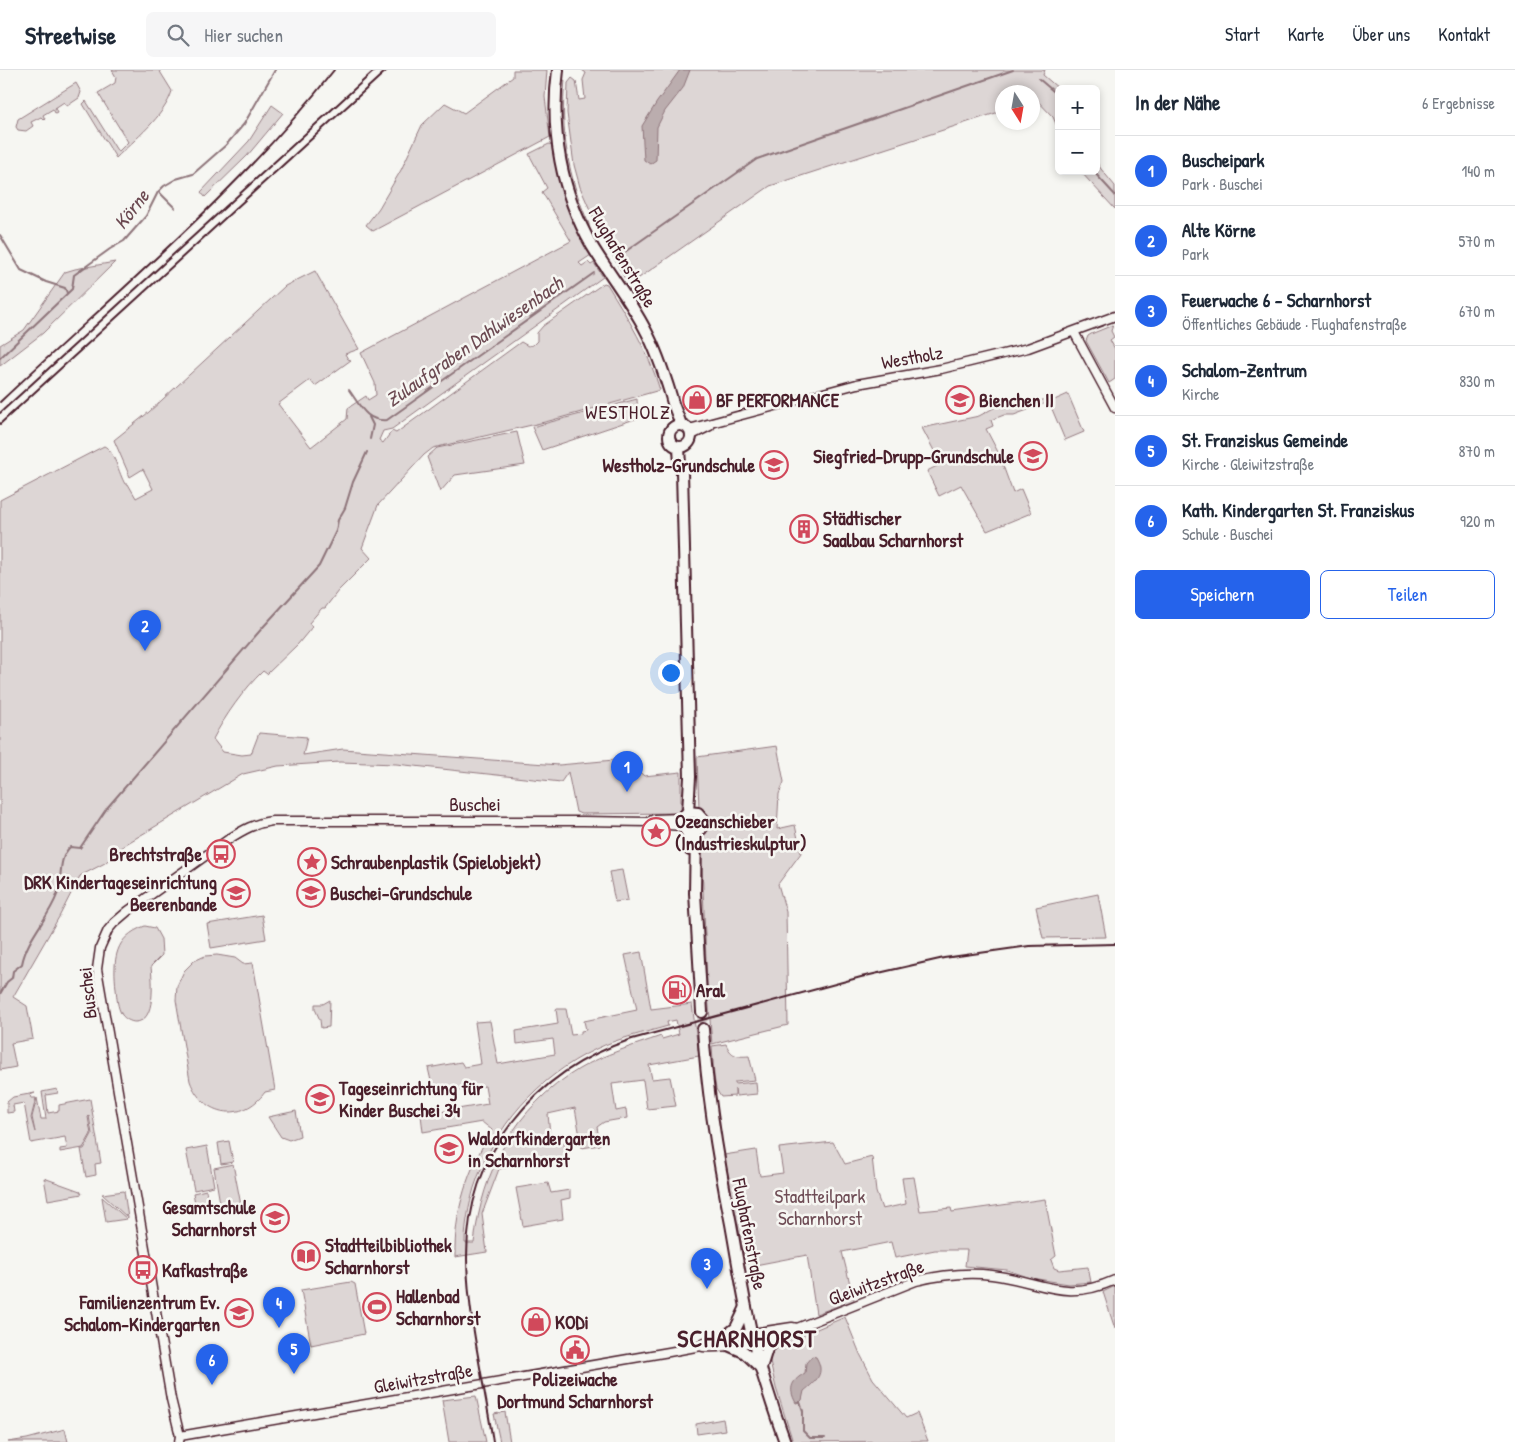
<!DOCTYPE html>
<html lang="de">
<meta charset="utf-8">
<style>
body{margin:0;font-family:"Patrick Hand",sans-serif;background:#f6f6f7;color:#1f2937}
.controls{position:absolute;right:15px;top:15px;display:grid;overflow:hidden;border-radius:8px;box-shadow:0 2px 8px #0003}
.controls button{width:45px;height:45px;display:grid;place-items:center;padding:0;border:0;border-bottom:1px solid #e0e1e3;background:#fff;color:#1f2937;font:25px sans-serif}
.compass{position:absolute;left:995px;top:15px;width:45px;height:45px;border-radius:50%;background:#fff;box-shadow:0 2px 8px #0003;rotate:169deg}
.you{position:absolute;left:670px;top:602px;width:18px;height:18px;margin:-12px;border:4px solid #fff;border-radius:50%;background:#1a73e8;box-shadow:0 0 0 8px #1a73e833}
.badge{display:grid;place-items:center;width:32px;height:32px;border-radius:50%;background:#2563eb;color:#fff;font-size:16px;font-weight:700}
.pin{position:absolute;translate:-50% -41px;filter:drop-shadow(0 1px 2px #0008)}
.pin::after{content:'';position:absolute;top:26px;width:18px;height:15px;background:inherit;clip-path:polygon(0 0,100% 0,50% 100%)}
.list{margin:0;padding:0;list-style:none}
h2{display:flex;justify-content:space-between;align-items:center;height:65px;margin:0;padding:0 20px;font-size:21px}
h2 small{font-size:16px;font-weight:400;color:#747a83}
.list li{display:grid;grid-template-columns:32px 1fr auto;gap:15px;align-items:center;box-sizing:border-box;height:70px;padding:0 20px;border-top:1px solid #e0e1e3}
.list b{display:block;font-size:19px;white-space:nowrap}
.list p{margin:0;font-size:16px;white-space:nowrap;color:#747a83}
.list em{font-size:16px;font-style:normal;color:#747a83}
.actions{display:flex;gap:10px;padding:15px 20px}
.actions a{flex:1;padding:11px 0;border:1px solid #2563eb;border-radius:8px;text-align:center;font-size:18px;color:#2563eb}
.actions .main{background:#2563eb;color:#fff}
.icon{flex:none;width:28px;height:28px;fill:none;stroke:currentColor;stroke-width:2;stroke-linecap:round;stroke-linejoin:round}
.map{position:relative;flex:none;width:1115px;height:1372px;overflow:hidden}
header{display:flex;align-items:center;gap:30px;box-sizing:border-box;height:70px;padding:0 25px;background:#fff;border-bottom:1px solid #e0e1e3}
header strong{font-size:24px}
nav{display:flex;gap:28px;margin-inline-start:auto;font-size:18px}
.search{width:350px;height:45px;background:#f6f6f7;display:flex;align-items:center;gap:12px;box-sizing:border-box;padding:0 18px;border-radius:8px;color:#747a83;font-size:19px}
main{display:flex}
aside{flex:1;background:#fff}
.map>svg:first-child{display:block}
</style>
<header>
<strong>Streetwise</strong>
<div class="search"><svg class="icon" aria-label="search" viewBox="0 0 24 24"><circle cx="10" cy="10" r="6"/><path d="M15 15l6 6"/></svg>Hier suchen</div>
<nav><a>Start</a><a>Karte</a><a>Über uns</a><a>Kontakt</a></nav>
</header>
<main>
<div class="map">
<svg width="1115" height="1372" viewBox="0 0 1115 1372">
<rect width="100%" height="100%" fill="#f6f6f2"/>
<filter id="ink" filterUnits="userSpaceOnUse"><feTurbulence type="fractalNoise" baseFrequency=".02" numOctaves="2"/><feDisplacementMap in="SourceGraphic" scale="10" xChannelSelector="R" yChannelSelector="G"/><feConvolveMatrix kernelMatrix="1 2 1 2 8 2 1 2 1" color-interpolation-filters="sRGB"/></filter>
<g filter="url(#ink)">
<!-- green -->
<g fill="#ddd6d5" stroke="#947a80" fill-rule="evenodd">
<path d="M112,0H159L172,21C165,46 134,70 116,88L83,34L86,31L118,82L128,72L98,23L115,13L116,7Z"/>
<polygon points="513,0 547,0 545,27 550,67 373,161 366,155 379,138 401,100 422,55 445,33 464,43 513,7"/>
<polygon points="582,0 1045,0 1043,5 1059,19 1059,61 1053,47 1033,26 1032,22 1002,22 1002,41 770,116 639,208 625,209 594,149 580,117 574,95 567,43 568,13 572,8 576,11 579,30 585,29 583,10 586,3"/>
<path d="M565,10C560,60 568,108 589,154V157C564,117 558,58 562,12Z"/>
<polygon points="76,13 81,22 79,28 67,36 64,32 55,38 57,42 55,43 53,39 43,45 45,49 44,50 41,47 31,52 33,56 26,61 18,60 16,57 18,49"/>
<polygon points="272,35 283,43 247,86 205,127 201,122 249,71"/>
<path d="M549,74L553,75C558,115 571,151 591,185L579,193L582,196L588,192L591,195L594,193L603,207L392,359L383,361L379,370L383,373L392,361L396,363L521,272L528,276L533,275L537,271V263L543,256L604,213L607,214C629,250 648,280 660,320L549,351L433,378L424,385L378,435L362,478L371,488L338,521L325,538H322L309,553L312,557L298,574L267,604L263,601C244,619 225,646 213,669L223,682L242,685L251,684L259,663L307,667L303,685L343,679L559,695L625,689L644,706L681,702V742L677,743L581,744L576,742L568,702L561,712L396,694L340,692L278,696L243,704L126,774L105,793L80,806L59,847L13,927L27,936L33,969L11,973L16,997L0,1000V430L104,376C114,380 119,404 125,414H128L136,428L153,419L143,399L130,407L114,370L149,342L285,216L315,201L359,279L345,284L348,289L351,290L315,316L310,310L278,334L311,377L347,349L348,338L366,326L368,330L376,325L375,313L361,283L571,171L542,122L547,118L529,84Z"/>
<polygon points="1096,91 1101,99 1115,116 1115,139 1080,101 1096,101"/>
<polygon points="115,192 43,263 0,296 0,275 24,260 65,202 75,199"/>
<polygon points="1113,255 1111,261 1114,267 1110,270 1115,279 1115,309 1109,313 1086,271 1088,266 1091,264"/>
<polygon points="1068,324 1084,362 1065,370 1049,332 1014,345 1004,345 991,350 993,356 986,359 998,382 1013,423 1021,419 1031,443 987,461 961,415 939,426 927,401 941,394 922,358 979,346 1001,334 1003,338 1048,329 1050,332"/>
<polygon points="637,329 638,348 542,380 532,357"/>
<polygon points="517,362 525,395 455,405 440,422 427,387 437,378"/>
<polygon points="777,676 784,712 779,724 777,759 795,755 801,783 778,814 786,842 788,955 712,974 707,913 701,770 706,763 708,744 699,738 697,687"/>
<polygon points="622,800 628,830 615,832 609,802"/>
<polygon points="1098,824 1106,867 1043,868 1036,837"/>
<polygon points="262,845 266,869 211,878 207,854"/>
<path d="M145,856L155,858L161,869L162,885L151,896C152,909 157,952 135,952C130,952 124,948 122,945C117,937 117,927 116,919C113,890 114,867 145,856Z"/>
<path d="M641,882L651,939L692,934L699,986L649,995L652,1009L670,1007L676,1036L647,1039L643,1010L612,1014L616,1041L626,1039L627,1048L604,1052L597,1057L600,1075L582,1078L575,1038L548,1044L550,1065H556L557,1072L564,1071L566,1089L499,1099L482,1144L487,1182L455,1187C454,1141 468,1099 492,1060L482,1052L423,1062L421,1045L488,1034L485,1016L434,1024L428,998L461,992L464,997L481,994L475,952L490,951L498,994L555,984L553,969L517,974L516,961L558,954L556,939H566L571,965L581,964V961L586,960L584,951L637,940L625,885ZM676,950L679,964L662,969L661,966C633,976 604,984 579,999C515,1037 482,1101 474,1173H465C465,1154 469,1136 474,1118C494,1056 538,1007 596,979C618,968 644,963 668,956L667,952Z"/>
<path d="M217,885L235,888L243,894L253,893L275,1020L265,1022C243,1053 203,1047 190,1011L176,930L177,916L184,901L194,891L205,886Z"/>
<polygon points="330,930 329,957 321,958 320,950 315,939 315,934 323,934"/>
<path d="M726,974C731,986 737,987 749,986L755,1010L735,1012V1014L756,1012L757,1024L736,1026L735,1019V1026L721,1027L716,1019L714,1006L712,976Z"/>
<polygon points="57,1019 58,1023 46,1025 48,1043 59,1041 59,1035 90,1029 101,1093 95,1094 96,1105 86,1107 81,1079 84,1079 92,1064 89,1046 88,1047 91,1064 83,1078 60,1082 60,1079 67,1078 65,1067 31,1073 24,1033 13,1035 14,1042 7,1043 7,1032 13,1027 35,1023 30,1025 31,1028 36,1028 31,1048 35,1062 32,1047 37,1028 41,1049 46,1049 42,1022"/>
<polygon points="296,1041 300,1066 289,1070 281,1067 268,1047"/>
<polygon points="229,1071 233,1092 221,1094 218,1073"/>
<polygon points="833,1072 845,1094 872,1087 876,1122 882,1139 906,1134 902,1108 914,1107 920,1141 951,1138 952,1142 1045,1129 1056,1186 1051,1190 1054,1198 1059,1200 1088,1197 1091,1212 1069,1214 1031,1208 1007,1200 965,1196 967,1180 935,1180 895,1188 891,1172 842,1182 854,1230 816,1244 807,1185 750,1196 744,1187 724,1085 756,1080 760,1106 783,1103 779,1078"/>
<polygon points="207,1076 214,1116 194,1120 186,1080"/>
<polygon points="233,1094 241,1135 221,1139 214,1098"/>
<polygon points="44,1108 80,1121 82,1124 48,1130"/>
<polygon points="548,1113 551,1123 570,1120 570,1128 561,1130 563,1149 523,1156 516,1118"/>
<polygon points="206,1120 209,1140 197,1143 193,1123"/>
<polygon points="124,1121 128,1148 102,1124"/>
<polygon points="102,1127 127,1149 106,1152"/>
<polygon points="351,1212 355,1214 364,1264 311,1275 301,1220"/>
<polygon points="1115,1216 1115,1259 1103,1222"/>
<polygon points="845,1247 860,1284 873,1309 906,1348 917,1343 928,1371 793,1372 776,1318 770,1292 771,1281 777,1274 785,1270 803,1265"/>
<polygon points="476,1326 486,1372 449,1372 442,1330"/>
<polygon points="505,1342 510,1372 500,1372 494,1344"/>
<polygon points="723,1349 725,1360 697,1364 696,1354"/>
<polygon points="65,1359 68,1372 8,1372 27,1369"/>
</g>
<!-- water -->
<g fill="#bbadae" stroke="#8e747a">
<polygon points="680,0 690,0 683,18 665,41 657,57 656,90 650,94 644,90 642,56 657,32"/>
<path d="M812,1286L816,1287C826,1304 816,1311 804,1321L802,1330L800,1332L796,1333C787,1317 793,1310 805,1303L806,1293Z"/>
</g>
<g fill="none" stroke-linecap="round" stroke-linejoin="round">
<!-- stream -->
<g stroke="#8e747a" stroke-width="2">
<polyline points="1039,9 1059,26"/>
<polyline points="1093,101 1115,125"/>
<polyline points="159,122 175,138"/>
<polyline points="0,165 21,200 46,212 65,218 67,223"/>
<polyline points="619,186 757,89 1013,0"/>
<polyline points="0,288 72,219 74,205 110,179 124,171 146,146 158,122 164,116 176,109 193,104 226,75 244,54 275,0"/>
<path d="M349,320C360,335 366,352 387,350L594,203"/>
<polyline points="369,347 373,355 370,369"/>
<path d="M0,924L7,912L12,908L13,901L22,894C27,868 48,849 57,825C63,809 57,790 70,777L80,778L107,738L264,556L319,496L336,461L338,450L345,438L353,412L367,382"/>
<polyline points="800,1332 803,1341 803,1361 810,1368 825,1368"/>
</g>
<!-- major-tunnel -->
<polyline stroke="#d4cbca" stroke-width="10" stroke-dasharray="10 5" stroke-linecap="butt" points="702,942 703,959"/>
<defs>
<g id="minor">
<polyline points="1074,262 1115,338"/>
<polyline points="689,359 857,314 941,299 1028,278 1115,246"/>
<polyline points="692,365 710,356"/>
<polyline points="648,752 654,749 682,748"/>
<path d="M703,1277C721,1279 783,1269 797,1258L916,1211C941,1205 966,1202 992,1205C1041,1211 1064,1233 1115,1210"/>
<polyline points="180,1366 669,1282 701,1276 705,1273 739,1265 792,1257 797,1258"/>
<path d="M179,1372L180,1366L171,1329L97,899L100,878L108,860L114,853L128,841L229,769C243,760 255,753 272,751H583L648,752L654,754L682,756"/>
</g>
<g id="major">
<path d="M558,0C550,61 561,122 592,176C609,204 630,230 645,259C657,281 664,303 671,326C673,336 678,345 681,355"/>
<circle cx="680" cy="366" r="11"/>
<polyline points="679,378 680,395 682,402 690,707 688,742"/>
<path d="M687,763H696L702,758L703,749L698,743L688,742C676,751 682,754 687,763C690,767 690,775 690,780"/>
<polyline points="696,763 695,823 702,942"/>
<path d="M703,959C707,1025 718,1089 731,1154C738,1193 744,1232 753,1270C762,1305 773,1338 785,1372"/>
<polyline points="722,1269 736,1258 746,1237"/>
<polyline points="728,1275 744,1282 760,1297"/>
<polyline points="761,1298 767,1279 779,1266"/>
</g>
</defs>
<!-- minor casing -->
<use href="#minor" stroke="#4a1f2b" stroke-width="11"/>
<!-- major casing -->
<use href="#major" stroke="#4a1f2b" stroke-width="14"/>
<!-- minor -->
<use href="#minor" stroke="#f6f6f2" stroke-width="8"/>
<!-- major -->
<use href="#major" stroke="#f6f6f2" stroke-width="10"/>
<!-- rail -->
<g stroke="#4a1f2b" stroke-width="2">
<path d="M0,332C114,224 237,124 334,0"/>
<polyline points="0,343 375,0"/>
<polyline points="0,354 387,0"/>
<path d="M493,1372C484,1311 468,1250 467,1189C466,1083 535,1001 632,969L861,907L944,888L1029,876L1115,874"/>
</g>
</g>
</g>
<!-- icons -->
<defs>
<symbol id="shop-ring" viewBox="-11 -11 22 22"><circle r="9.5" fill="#f6f6f2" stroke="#d1495b" stroke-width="1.5"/><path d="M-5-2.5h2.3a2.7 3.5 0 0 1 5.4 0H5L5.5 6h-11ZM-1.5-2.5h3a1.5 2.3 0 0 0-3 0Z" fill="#d1495b"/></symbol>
<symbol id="school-ring" viewBox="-11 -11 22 22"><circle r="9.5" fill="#f6f6f2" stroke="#d1495b" stroke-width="1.5"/><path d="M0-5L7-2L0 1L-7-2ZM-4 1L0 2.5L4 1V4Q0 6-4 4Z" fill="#d1495b"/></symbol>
<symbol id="building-ring" viewBox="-11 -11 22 22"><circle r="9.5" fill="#f6f6f2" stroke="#d1495b" stroke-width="1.5"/><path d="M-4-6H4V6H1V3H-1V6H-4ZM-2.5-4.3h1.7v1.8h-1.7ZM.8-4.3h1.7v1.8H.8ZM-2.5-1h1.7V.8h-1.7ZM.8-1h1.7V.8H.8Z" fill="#d1495b"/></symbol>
<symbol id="sight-ring" viewBox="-11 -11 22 22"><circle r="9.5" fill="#f6f6f2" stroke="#d1495b" stroke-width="1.5"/><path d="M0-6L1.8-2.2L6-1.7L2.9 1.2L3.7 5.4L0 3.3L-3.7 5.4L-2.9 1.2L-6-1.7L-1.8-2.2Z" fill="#d1495b"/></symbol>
<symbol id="bus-ring" viewBox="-11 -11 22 22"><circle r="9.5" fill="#f6f6f2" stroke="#d1495b" stroke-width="1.5"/><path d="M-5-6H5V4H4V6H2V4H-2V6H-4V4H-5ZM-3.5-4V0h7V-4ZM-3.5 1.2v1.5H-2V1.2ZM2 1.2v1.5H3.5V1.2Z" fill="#d1495b"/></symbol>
<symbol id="fuel-ring" viewBox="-11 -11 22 22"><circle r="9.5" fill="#f6f6f2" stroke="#d1495b" stroke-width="1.5"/><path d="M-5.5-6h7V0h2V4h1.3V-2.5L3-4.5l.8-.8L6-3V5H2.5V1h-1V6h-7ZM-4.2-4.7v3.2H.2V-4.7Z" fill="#d1495b"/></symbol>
<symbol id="library-ring" viewBox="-11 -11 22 22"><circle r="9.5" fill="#f6f6f2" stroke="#d1495b" stroke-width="1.5"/><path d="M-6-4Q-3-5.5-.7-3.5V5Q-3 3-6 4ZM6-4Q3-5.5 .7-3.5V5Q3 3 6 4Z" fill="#d1495b"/></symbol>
<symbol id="stadium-ring" viewBox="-11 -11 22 22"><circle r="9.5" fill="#f6f6f2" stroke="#d1495b" stroke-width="1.5"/><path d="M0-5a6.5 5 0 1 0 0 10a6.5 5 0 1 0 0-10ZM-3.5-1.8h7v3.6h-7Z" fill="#d1495b"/></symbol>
<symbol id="civic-ring" viewBox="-11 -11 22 22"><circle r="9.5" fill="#f6f6f2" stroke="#d1495b" stroke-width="1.5"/><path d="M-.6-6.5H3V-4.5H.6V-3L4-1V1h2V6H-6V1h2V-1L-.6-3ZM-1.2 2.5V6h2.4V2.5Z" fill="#d1495b"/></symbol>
</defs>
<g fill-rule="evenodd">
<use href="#shop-ring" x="681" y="314" width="32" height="32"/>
<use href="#school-ring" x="944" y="314" width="32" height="32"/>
<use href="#school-ring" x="1017" y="370" width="32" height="32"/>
<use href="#school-ring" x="758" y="379" width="32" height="32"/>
<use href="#building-ring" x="788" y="443" width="32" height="32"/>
<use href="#sight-ring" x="640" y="746" width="32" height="32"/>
<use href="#bus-ring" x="205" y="768" width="32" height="32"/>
<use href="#sight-ring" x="296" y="776" width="32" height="32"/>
<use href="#school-ring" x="220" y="807" width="32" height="32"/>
<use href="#school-ring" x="295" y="807" width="32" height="32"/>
<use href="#fuel-ring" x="661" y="904" width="32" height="32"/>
<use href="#school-ring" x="304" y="1013" width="32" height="32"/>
<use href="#school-ring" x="433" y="1063" width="32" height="32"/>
<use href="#school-ring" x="259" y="1132" width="32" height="32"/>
<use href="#library-ring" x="290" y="1170" width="32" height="32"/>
<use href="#bus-ring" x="127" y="1184" width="32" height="32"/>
<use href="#stadium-ring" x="361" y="1221" width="32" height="32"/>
<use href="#school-ring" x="223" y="1227" width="32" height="32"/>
<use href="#shop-ring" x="520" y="1236" width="32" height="32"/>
<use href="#civic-ring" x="559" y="1264" width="32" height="32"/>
</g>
<g text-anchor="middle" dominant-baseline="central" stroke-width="5" stroke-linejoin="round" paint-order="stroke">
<!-- street labels -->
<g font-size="19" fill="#4a1f2b" stroke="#f6f6f2">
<text transform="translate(623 187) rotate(59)">Flughafenstraße</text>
<text transform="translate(912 287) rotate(-10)">Westholz</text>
<text x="475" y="734">Buschei</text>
<text transform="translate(87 923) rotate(-96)">Buschei</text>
<text transform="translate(750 1164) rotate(79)">Flughafenstraße</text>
<text transform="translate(876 1212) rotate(-20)">Gleiwitzstraße</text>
<text transform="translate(423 1308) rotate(-10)">Gleiwitzstraße</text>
</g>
<!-- poi labels -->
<g font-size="19" font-weight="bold" fill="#4a1f2b" stroke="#f6f6f2" text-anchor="start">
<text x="716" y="330">BF PERFORMANCE</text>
<text x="979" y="330">Bienchen II</text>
<text x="1014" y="386" text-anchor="end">Siegfried-Drupp-Grundschule</text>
<text x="755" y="395" text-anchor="end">Westholz-Grundschule</text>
<text x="823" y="448">Städtischer<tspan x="823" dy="22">Saalbau Scharnhorst</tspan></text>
<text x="675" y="751">Ozeanschieber<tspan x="675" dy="22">(Industrieskulptur)</tspan></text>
<text x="202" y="784" text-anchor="end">Brechtstraße</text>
<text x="331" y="792">Schraubenplastik (Spielobjekt)</text>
<text x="217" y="812" text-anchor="end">DRK Kindertageseinrichtung<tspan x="217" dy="22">Beerenbande</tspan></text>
<text x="330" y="823">Buschei-Grundschule</text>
<text x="696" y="920">Aral</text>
<text x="339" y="1018">Tageseinrichtung für<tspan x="339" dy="22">Kinder Buschei 34</tspan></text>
<text x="468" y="1068">Waldorfkindergarten<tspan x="468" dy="22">in Scharnhorst</tspan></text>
<text x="256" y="1137" text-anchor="end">Gesamtschule<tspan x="256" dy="22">Scharnhorst</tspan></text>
<text x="325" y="1175">Stadtteilbibliothek<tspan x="325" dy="22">Scharnhorst</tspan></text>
<text x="162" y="1200">Kafkastraße</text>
<text x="396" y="1226">Hallenbad<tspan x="396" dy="22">Scharnhorst</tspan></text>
<text x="220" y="1232" text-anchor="end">Familienzentrum Ev.<tspan x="220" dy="22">Schalom-Kindergarten</tspan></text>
<text x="555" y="1252">KODi</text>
<text x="575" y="1309" text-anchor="middle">Polizeiwache<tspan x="575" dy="22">Dortmund Scharnhorst</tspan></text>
</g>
<!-- park labels -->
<g font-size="19" fill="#6f4d56" stroke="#f6f6f2">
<text x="820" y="1126">Stadtteilpark<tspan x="820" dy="22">Scharnhorst</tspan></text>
</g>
<!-- water labels -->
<g font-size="20" font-style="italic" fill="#6c4a52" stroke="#f6f6f2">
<text transform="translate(131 139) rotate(-52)">Körne</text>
<text transform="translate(474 271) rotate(-35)">Zulaufgraben Dahlwiesenbach</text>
</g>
<!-- neighbourhood labels -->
<g font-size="20" letter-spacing="1" fill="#4a1f2b" stroke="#f6f6f2">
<text x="628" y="341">WESTHOLZ</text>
</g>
<!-- district labels -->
<g font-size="24" font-weight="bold" letter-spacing="1" fill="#4a1f2b" stroke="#f6f6f2">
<text x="747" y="1268">SCHARNHORST</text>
</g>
</g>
</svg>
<div class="controls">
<button>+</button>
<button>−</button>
</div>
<svg class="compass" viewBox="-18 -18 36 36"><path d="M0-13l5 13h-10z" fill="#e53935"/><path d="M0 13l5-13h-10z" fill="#747a83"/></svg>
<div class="you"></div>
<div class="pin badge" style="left:627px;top:722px">1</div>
<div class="pin badge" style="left:145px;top:581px">2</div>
<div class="pin badge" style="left:707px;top:1219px">3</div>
<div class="pin badge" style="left:279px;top:1258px">4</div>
<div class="pin badge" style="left:294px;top:1304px">5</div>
<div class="pin badge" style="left:212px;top:1315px">6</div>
</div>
<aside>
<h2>In der Nähe<small>6 Ergebnisse</small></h2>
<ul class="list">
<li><span class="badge">1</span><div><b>Buscheipark</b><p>Park · Buschei</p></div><em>140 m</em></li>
<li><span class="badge">2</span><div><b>Alte Körne</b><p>Park</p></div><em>570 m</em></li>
<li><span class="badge">3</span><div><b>Feuerwache 6 - Scharnhorst</b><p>Öffentliches Gebäude · Flughafenstraße</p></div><em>670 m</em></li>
<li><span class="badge">4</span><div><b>Schalom-Zentrum</b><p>Kirche</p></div><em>830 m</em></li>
<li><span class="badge">5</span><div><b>St. Franziskus Gemeinde</b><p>Kirche · Gleiwitzstraße</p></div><em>870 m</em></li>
<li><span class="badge">6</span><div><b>Kath. Kindergarten St. Franziskus</b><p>Schule · Buschei</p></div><em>920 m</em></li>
</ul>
<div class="actions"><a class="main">Speichern</a><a>Teilen</a></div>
</aside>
</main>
